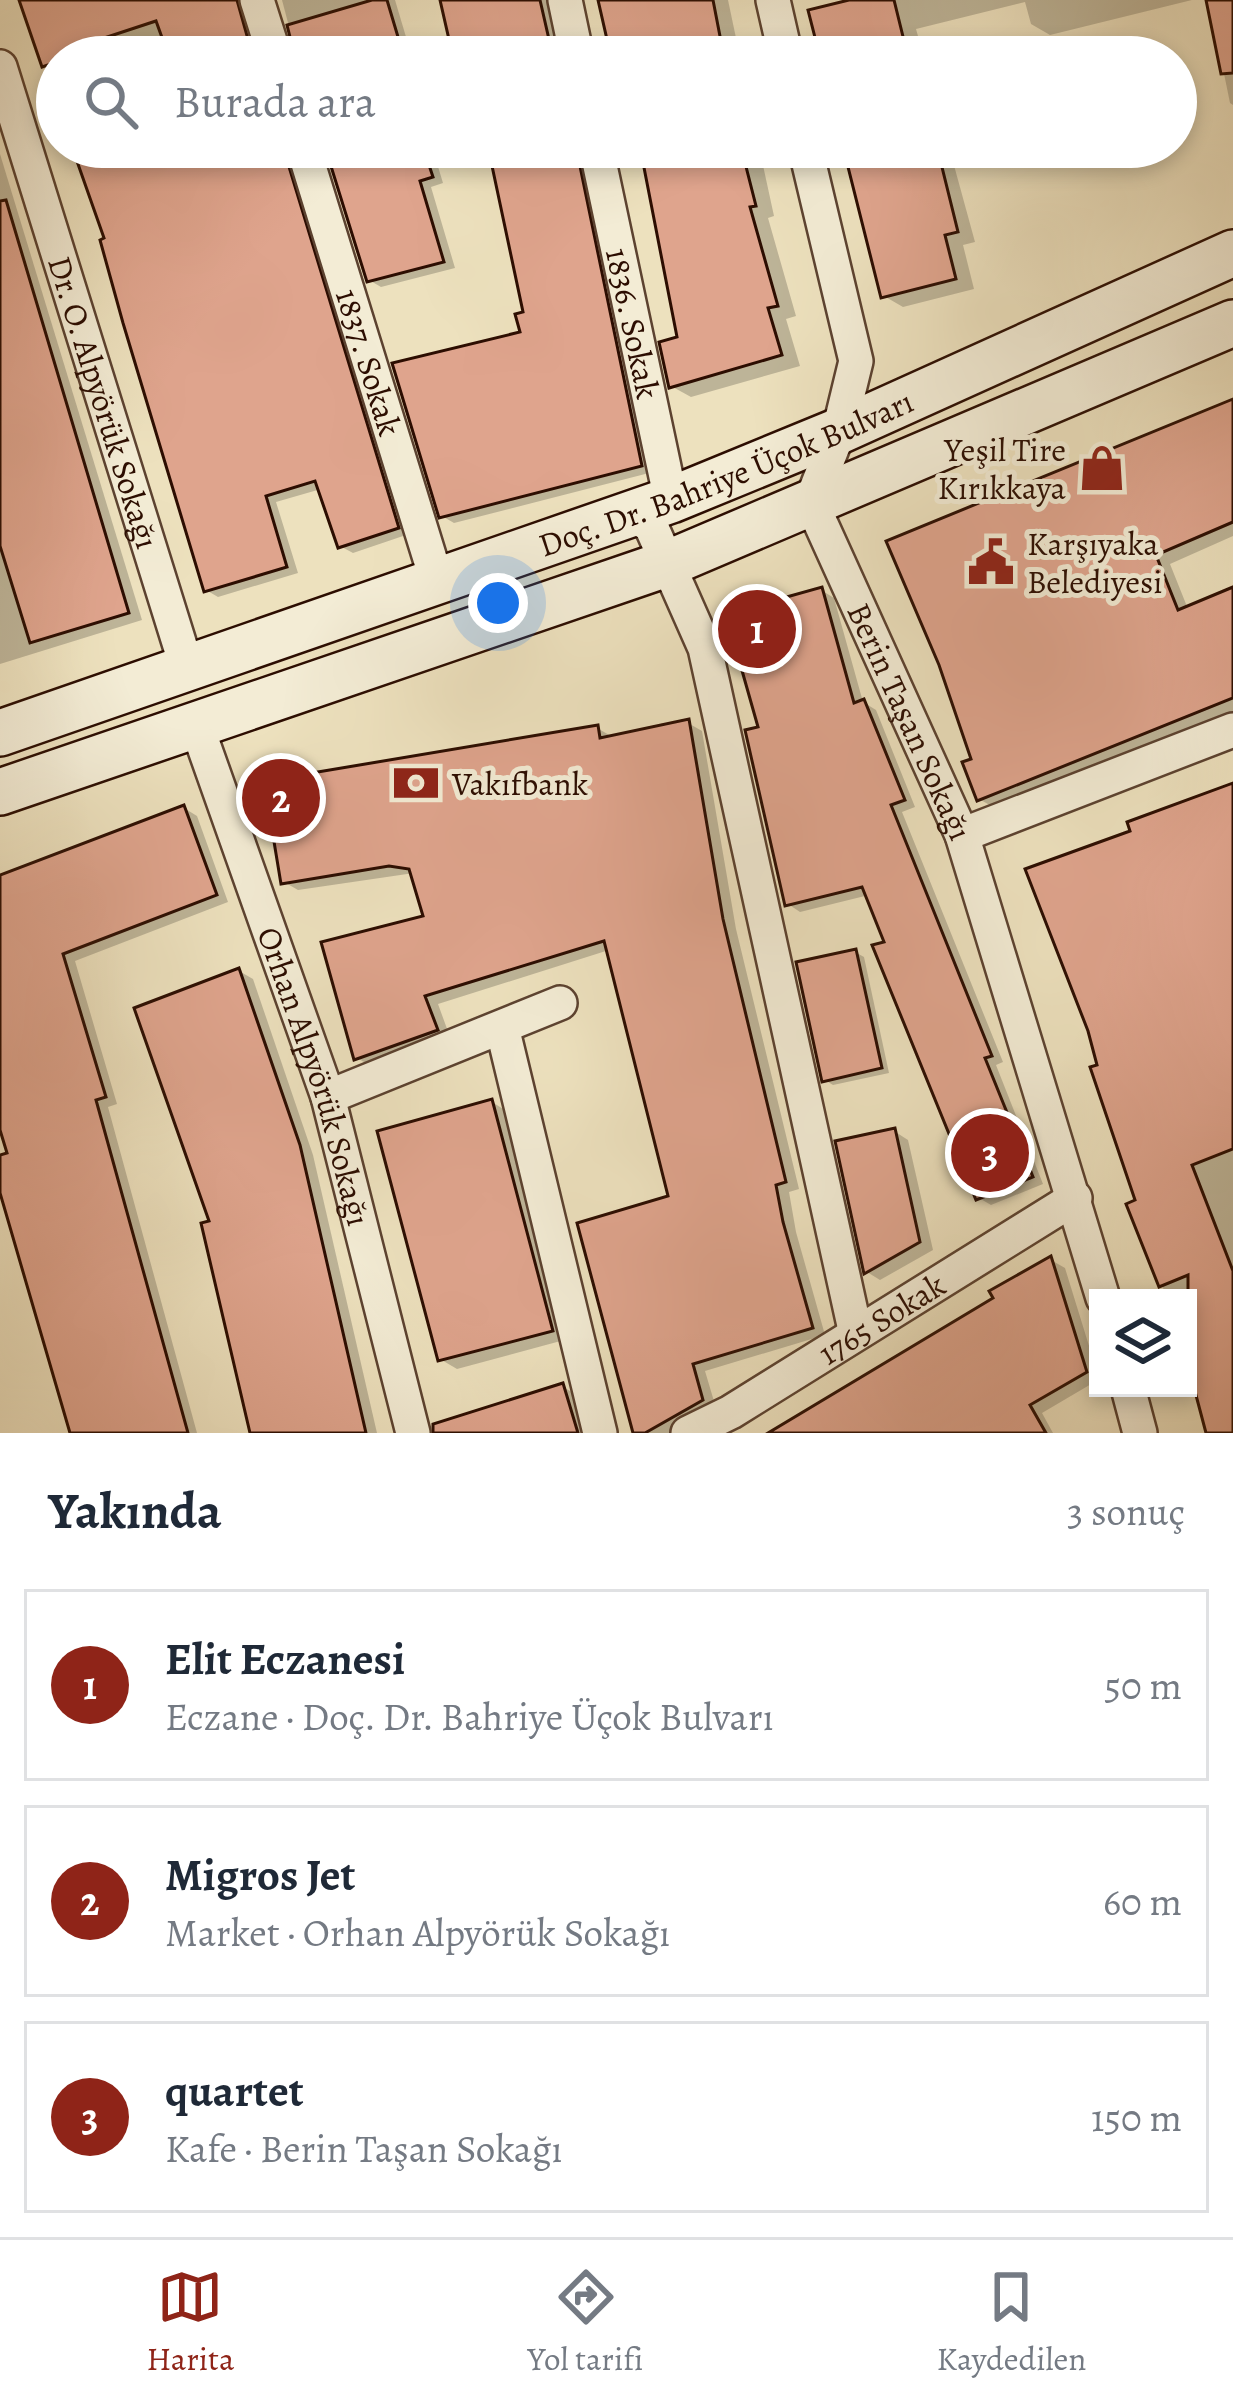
<!DOCTYPE html>
<html lang="tr">
<meta charset="utf-8">
<style>
body{margin:0;font-family:Alegreya,serif;background:#f2f2f3;color:#1f2937}
.controls{position:absolute;right:36px;bottom:36px;display:grid;overflow:hidden;border-radius:0px;box-shadow:0 6px 18px #0003}
.controls button{width:108px;height:108px;display:grid;place-items:center;padding:0;border:0;border-bottom:3px solid #e0e1e3;background:#fff;color:#1f2937;font:60px sans-serif}
.you{position:absolute;left:498px;top:603px;width:42px;height:42px;margin:-30px;border:9px solid #fff;border-radius:50%;background:#1a73e8;box-shadow:0 0 0 18px #1a73e833}
.badge{display:grid;place-items:center;width:78px;height:78px;border-radius:50%;background:#8f2418;color:#fff;font-size:39px;font-weight:700}
.pin{position:absolute;translate:-50% -50%;border:6px solid #fff;box-shadow:0 3px 12px #0006}
.list{margin:0;padding:0;list-style:none}
h2{display:flex;justify-content:space-between;align-items:center;height:156px;margin:0;padding:0 48px;font-size:51px}
h2 small{font-size:39px;font-weight:400;color:#747a83}
.list li{display:grid;grid-template-columns:78px 1fr auto;gap:36px;align-items:center;box-sizing:border-box;height:192px;margin:0 24px 24px;padding:0 24px;border:3px solid #e0e1e3;border-radius:0px}
.list b{display:block;font-size:45px;white-space:nowrap}
.list p{margin:0;font-size:39px;white-space:nowrap;color:#747a83}
.list em{font-size:39px;font-style:normal;color:#747a83}
.icon{flex:none;width:66px;height:66px;fill:none;stroke:currentColor;stroke-width:2;stroke-linecap:round;stroke-linejoin:round}
.map{position:relative;flex:none;width:1233px;height:1433px;overflow:hidden}
.search{position:absolute;background:#fff;box-shadow:0 6px 18px #0003;left:36px;right:36px;top:36px;height:132px;display:flex;align-items:center;gap:30px;box-sizing:border-box;padding:0 42px;border-radius:66px;color:#747a83;font-size:45px}
.sheet{height:804px;background:#fff}
nav{display:flex;justify-content:space-around;align-items:center;box-sizing:border-box;height:168px;border-top:3px solid #e0e1e3;background:#fff;font-size:33px;color:#747a83}
nav a{display:grid;justify-items:center;gap:6px}
nav .on{color:#8f2418}
.map>svg:first-child{display:block}
</style>
<div class="map">
<svg width="1233" height="1433" viewBox="0 0 1233 1433">
<rect width="100%" height="100%" fill="#ede1be"/>
<filter id="stains"><feTurbulence type="fractalNoise" baseFrequency=".00167" numOctaves="4"/><feColorMatrix values="0 0 0 0 .2 0 0 0 0 .09 0 0 0 0 .02 0 0 0 .5 -.17"/></filter>
<radialGradient id="worn" r=".72"><stop offset=".6" stop-color="#630" stop-opacity="0"/><stop offset="1" stop-color="#630" stop-opacity=".3"/></radialGradient>
<!-- shadow -->
<g fill="#0003">
<polygon points="23,0 251,0 262,57 57,57 57,96"/>
<polygon points="282,0 395,0 412,57 297,57"/>
<polygon points="444,0 550,0 565,57 458,57"/>
<polygon points="601,0 728,0 740,57 614,57"/>
<polygon points="861,0 1192,0 1050,35 1031,24 1025,2 916,29 924,57 823,57"/>
<polygon points="1209,0 1233,0 1233,105 1230,103"/>
<polygon points="77,147 297,147 409,534 353,553 340,546 321,489 276,502 298,573 218,597 206,590"/>
<polygon points="328,147 432,147 443,183 431,187 455,268 381,287 369,280"/>
<polygon points="490,147 589,147 653,472 454,523 442,516 523,334 527,315"/>
<polygon points="639,147 759,147 774,216 768,218 796,316 786,319 800,366 691,397 671,386 680,339 664,236"/>
<polygon points="846,147 949,147 975,242 963,245 974,289 903,307 884,296"/>
<polygon points="0,154 142,620 0,664"/>
<polygon points="1233,401 1233,536 1170,564 1188,609 1233,590 1233,712 995,808 979,799 975,760"/>
<polygon points="821,590 834,598 863,702 876,710 915,807 902,812 1003,1062 996,1065 1043,1184 991,1205 979,1198 869,895 800,912 788,904 762,729"/>
<polygon points="688,723 702,731 736,929 799,1189 789,1192 796,1232 825,1335 705,1371 716,1408 672,1433 636,1433 672,1198 609,950 438,1004 450,1037 371,1066 357,1058 427,918 414,873 298,890 284,882 597,728 611,736"/>
<polygon points="1233,790 1233,1433 1188,1354 1188,1298 1167,1298 1130,1205 1139,1202 1100,1066"/>
<polygon points="184,808 197,816 228,902 75,961 117,1104 108,1107 197,1433 73,1433 0,1180 0,1158 11,1155 0,1122 0,877"/>
<polygon points="855,952 864,957 889,1073 833,1085 825,1080"/>
<polygon points="239,971 253,979 313,1155 377,1433 255,1433 213,1223"/>
<polygon points="492,1102 508,1112 568,1339 457,1369 440,1359"/>
<polygon points="894,1131 908,1140 933,1250 880,1280 867,1272"/>
<polygon points="1051,1260 1065,1268 1098,1375 1098,1380 1042,1413 1053,1433 777,1433 997,1299"/>
<polygon points="563,1387 577,1395 589,1433 458,1433"/>
</g>
<!-- building -->
<g fill="#dfa48d" stroke="#2c0d01" stroke-width="3">
<polygon points="19,0 237,0 253,57 169,57 156,21 98,40 100,47 57,57 57,62 42,67"/>
<polygon points="372,0 387,0 404,57 295,57 287,25"/>
<polygon points="440,0 540,0 553,57 453,57"/>
<polygon points="598,0 713,0 724,57 611,57"/>
<polygon points="849,0 894,0 908,57 820,57 808,10"/>
<polygon points="1206,0 1233,0 1233,73 1221,74"/>
<polygon points="72,147 283,147 399,528 338,548 315,481 266,496 287,567 204,592 123,323 100,240 104,238"/>
<polygon points="325,147 423,147 433,177 420,181 444,262 367,282"/>
<polygon points="488,147 576,147 642,466 439,518 392,363 520,332 515,314 523,312"/>
<polygon points="640,147 741,147 756,206 750,207 778,306 768,308 782,355 669,388 659,342 677,337"/>
<polygon points="843,147 937,147 958,232 945,235 956,279 881,298"/>
<polygon points="6,200 129,613 30,643 0,546 0,201"/>
<polygon points="1233,399 1233,522 1156,555 1178,610 1233,587 1233,698 977,801 962,762 971,759 939,665 886,541"/>
<polygon points="822,587 854,703 864,699 905,800 891,805 992,1056 985,1058 1033,1177 976,1200 872,945 884,942 862,887 785,906 745,730 758,727 726,614"/>
<polygon points="689,719 723,919 786,1182 776,1185 783,1222 813,1328 693,1364 703,1400 645,1433 633,1433 577,1223 668,1196 604,941 425,996 438,1030 354,1060 321,942 423,916 409,869 389,866 281,884 264,781 598,725 600,738"/>
<polygon points="1233,783 1233,1149 1192,1165 1233,1271 1233,1433 1206,1433 1188,1365 1188,1275 1159,1287 1126,1204 1135,1200 1090,1067 1097,1065 1088,1031 1025,869 1130,831 1127,822"/>
<polygon points="184,805 217,895 63,954 106,1097 96,1100 188,1433 70,1433 0,1193 0,1155 7,1153 0,1130 0,875"/>
<polygon points="856,949 882,1068 822,1082 796,962"/>
<polygon points="239,968 300,1145 366,1433 250,1433 201,1223 209,1221 134,1008"/>
<polygon points="492,1099 553,1331 438,1361 377,1131"/>
<polygon points="895,1128 920,1242 864,1274 835,1141"/>
<polygon points="1051,1256 1087,1372 1030,1405 1046,1433 768,1433 993,1298 989,1291"/>
<polygon points="563,1383 578,1433 433,1433 433,1424"/>
</g>
<g fill="none" stroke-linecap="round" stroke-linejoin="round">
<defs>
<g id="minor">
<polyline points="257,0 275,57"/>
<polyline points="565,0 577,57"/>
<polyline points="773,0 786,57"/>
<path id="s1" d="M0,67L187,668"/>
<path id="s2" d="M303,147L436,578"/>
<path id="s3" d="M596,147L671,500"/>
<path id="s4" d="M805,147L856,361L839,431L811,502L962,835L1103,1298"/>
<polyline points="633,514 651,526 705,648 855,1330"/>
<path id="s5" d="M196,724L328,1097L413,1433"/>
<polyline points="962,835 1233,730"/>
<polyline points="503,1031 600,1433"/>
<polyline points="328,1097 560,1003"/>
<polyline points="1128,1388 1140,1433"/>
<path id="s6" d="M688,1433L731,1412L1075,1198"/>
</g>
<g id="secondary">
<path id="s7" d="M0,733L671,500L839,431L1233,253"/>
<polyline points="0,792 669,563 1233,323"/>
</g>
</defs>
<!-- minor casing -->
<use href="#minor" stroke="#5c4230" stroke-width="38"/>
<!-- secondary casing -->
<use href="#secondary" stroke="#2c0d01" stroke-width="50"/>
<!-- minor -->
<use href="#minor" stroke="#f3ecd5" stroke-width="33"/>
<!-- secondary -->
<use href="#secondary" stroke="#f3ecd5" stroke-width="45"/>
</g>
<!-- icons -->
<defs>
<symbol id="shop-bare" viewBox="-9 -9 18 18"><path d="M-5-2.5h2.3a2.7 3.5 0 0 1 5.4 0H5L5.5 6h-11ZM-1.5-2.5h3a1.5 2.3 0 0 0-3 0Z" fill="#8f2418" stroke="#f3ecd5" stroke-width="2.5" paint-order="stroke"/></symbol>
<symbol id="civic-bare" viewBox="-9 -9 18 18"><path d="M-.6-6.5H3V-4.5H.6V-3L4-1V1h2V6H-6V1h2V-1L-.6-3ZM-1.2 2.5V6h2.4V2.5Z" fill="#8f2418" stroke="#f3ecd5" stroke-width="2.5" paint-order="stroke"/></symbol>
<symbol id="bank-bare" viewBox="-9 -9 18 18"><path d="M-6-4H6V4H-6ZM0-2.3a2.3 2.3 0 1 0 0 4.6a2.3 2.3 0 1 0 0-4.6Z" fill="#8f2418" stroke="#f3ecd5" stroke-width="2.5" paint-order="stroke"/></symbol>
</defs>
<g fill-rule="evenodd">
<use href="#shop-bare" x="1069" y="435" width="66" height="66"/>
<use href="#civic-bare" x="958" y="529" width="66" height="66"/>
<use href="#bank-bare" x="383" y="750" width="66" height="66"/>
</g>
<g text-anchor="middle" dominant-baseline="central" stroke-width="10" stroke-linejoin="round" paint-order="stroke">
<!-- street labels -->
<g font-size="33" fill="#2c0d01" stroke="#f3ecd5">
<text stroke="none"><textPath href="#s3" startOffset="180">1836. Sokak</textPath></text>
<text stroke="none"><textPath href="#s2" startOffset="225">1837. Sokak</textPath></text>
<text stroke="none"><textPath href="#s1" startOffset="351">Dr. O. Alpyörük Sokağı</textPath></text>
<text stroke="none"><textPath href="#s7" startOffset="771">Doç. Dr. Bahriye Üçok Bulvarı</textPath></text>
<text stroke="none"><textPath href="#s4" startOffset="609">Berin Taşan Sokağı</textPath></text>
<text stroke="none"><textPath href="#s5" startOffset="372">Orhan Alpyörük Sokağı</textPath></text>
<text stroke="none"><textPath href="#s6" startOffset="225">1765 Sokak</textPath></text>
</g>
<!-- poi labels -->
<g font-size="33" fill="#2c0d01" stroke="#f3ecd5" text-anchor="start">
<text x="1066" y="449" text-anchor="end">Yeşil Tire<tspan x="1066" dy="38">Kırıkkaya</tspan></text>
<text x="1027" y="543">Karşıyaka<tspan x="1027" dy="38">Belediyesi</tspan></text>
<text x="452" y="783">Vakıfbank</text>
</g>
</g>
<rect width="100%" height="100%" filter="url(#stains)"/>
<rect width="100%" height="100%" fill="url(#worn)"/>
</svg>
<div class="controls">
<button><svg class="icon" aria-label="layers" viewBox="0 0 24 24"><path d="M12 4l9 5-9 5-9-5zM3 14l9 5 9-5"/></svg></button>
</div>
<div class="you"></div>
<div class="pin badge" style="left:757px;top:629px">1</div>
<div class="pin badge" style="left:281px;top:798px">2</div>
<div class="pin badge" style="left:990px;top:1153px">3</div>
<div class="search"><svg class="icon" aria-label="search" viewBox="0 0 24 24"><circle cx="10" cy="10" r="6"/><path d="M15 15l6 6"/></svg>Burada ara</div>
</div>
<section class="sheet">
<h2>Yakında<small>3 sonuç</small></h2>
<ul class="list">
<li><span class="badge">1</span><div><b>Elit Eczanesi</b><p>Eczane · Doç. Dr. Bahriye Üçok Bulvarı</p></div><em>50 m</em></li>
<li><span class="badge">2</span><div><b>Migros Jet</b><p>Market · Orhan Alpyörük Sokağı</p></div><em>60 m</em></li>
<li><span class="badge">3</span><div><b>quartet</b><p>Kafe · Berin Taşan Sokağı</p></div><em>150 m</em></li>
</ul>
</section>
<nav>
<a class="on"><svg class="icon" aria-label="map" viewBox="0 0 24 24"><path d="M3 6l6-2 6 2 6-2v14l-6 2-6-2-6 2zM9 4v14M15 6v14"/></svg>Harita</a>
<a><svg class="icon" aria-label="directions" viewBox="0 0 24 24"><path d="M12 3l9 9-9 9-9-9zM9 14v-3h6M13 9l2 2-2 2"/></svg>Yol tarifi</a>
<a><svg class="icon" aria-label="saved" viewBox="0 0 24 24"><path d="M7 4h10v16l-5-4-5 4z"/></svg>Kaydedilen</a>
</nav>
